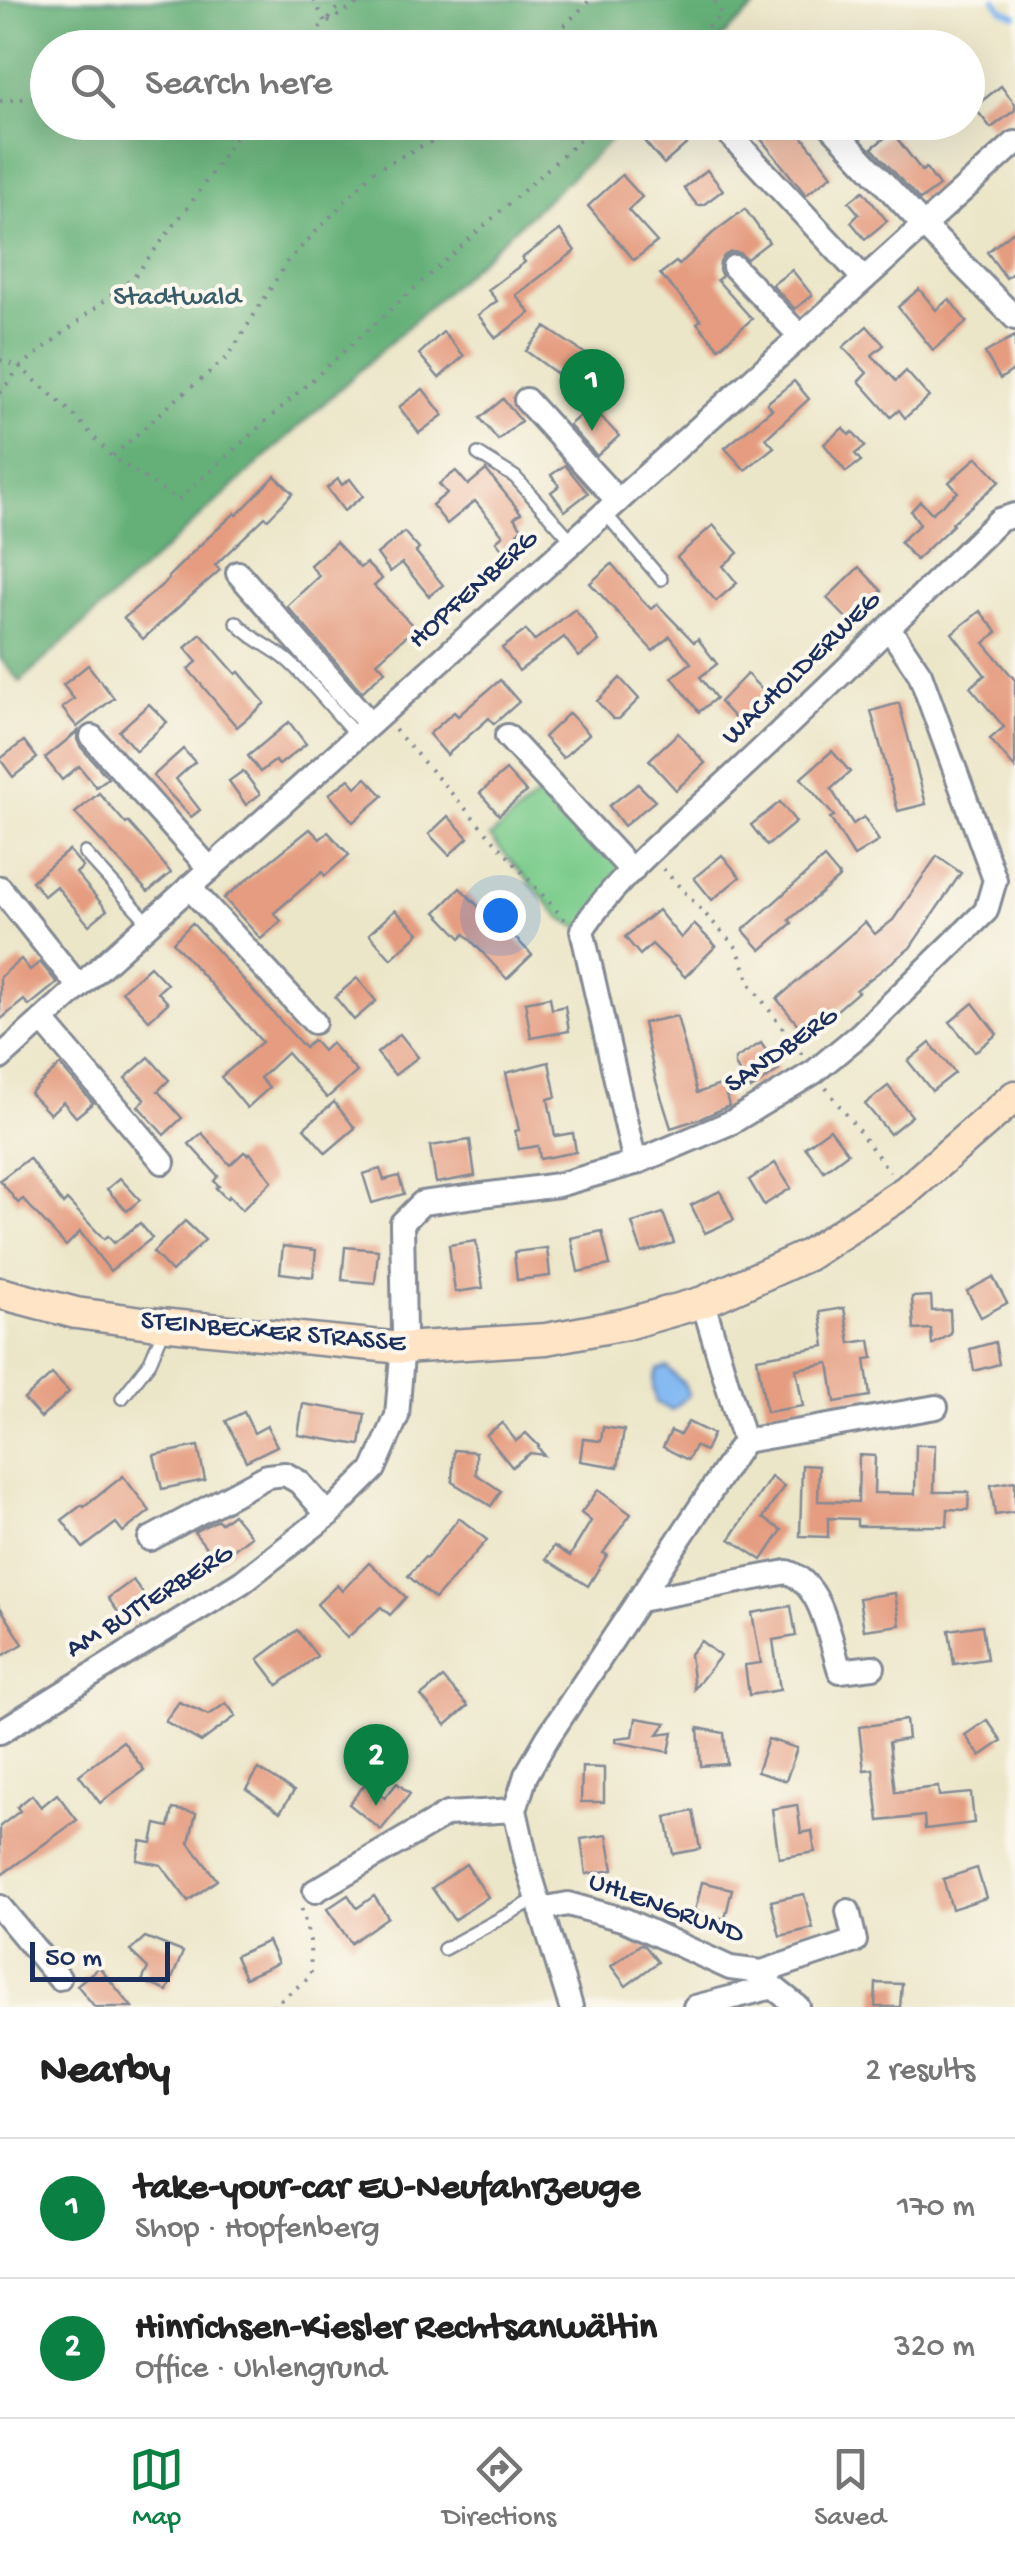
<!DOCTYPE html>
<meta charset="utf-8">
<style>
body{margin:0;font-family:"Gochi Hand",sans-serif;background:#f6f6f6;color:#222}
.scale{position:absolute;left:30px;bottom:25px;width:140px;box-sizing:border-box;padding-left:10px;border:5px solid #1b2f5e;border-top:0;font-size:28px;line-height:35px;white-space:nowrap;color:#1b2f5e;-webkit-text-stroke:8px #fbf7ec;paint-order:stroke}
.you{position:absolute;left:500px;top:915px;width:35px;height:35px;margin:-25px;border:8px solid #fff;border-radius:50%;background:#1a73e8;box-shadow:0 0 0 15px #1a73e833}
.badge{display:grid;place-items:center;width:65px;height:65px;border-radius:50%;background:#0b8043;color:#fff;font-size:32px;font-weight:700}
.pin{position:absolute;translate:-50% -82px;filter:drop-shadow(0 2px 5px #0008)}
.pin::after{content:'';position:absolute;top:52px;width:35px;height:30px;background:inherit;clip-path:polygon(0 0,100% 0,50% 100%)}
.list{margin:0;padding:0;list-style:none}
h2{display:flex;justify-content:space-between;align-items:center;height:130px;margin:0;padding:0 40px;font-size:42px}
h2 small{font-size:32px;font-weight:400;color:#767676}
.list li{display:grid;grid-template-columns:65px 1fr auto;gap:30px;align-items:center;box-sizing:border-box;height:140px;padding:0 40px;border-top:2px solid #e0e0e0}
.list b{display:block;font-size:38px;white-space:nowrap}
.list p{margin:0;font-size:32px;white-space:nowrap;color:#767676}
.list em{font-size:32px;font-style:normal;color:#767676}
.icon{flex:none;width:55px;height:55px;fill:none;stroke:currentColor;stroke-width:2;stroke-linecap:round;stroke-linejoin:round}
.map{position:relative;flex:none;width:1015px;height:2007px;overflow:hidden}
.search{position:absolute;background:#fff;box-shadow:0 10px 40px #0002;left:30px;right:30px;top:30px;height:110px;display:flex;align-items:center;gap:25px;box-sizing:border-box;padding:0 35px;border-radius:55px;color:#767676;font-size:38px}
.sheet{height:410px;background:#fff}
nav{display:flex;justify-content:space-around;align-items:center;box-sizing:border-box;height:140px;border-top:2px solid #e0e0e0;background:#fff;font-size:28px;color:#767676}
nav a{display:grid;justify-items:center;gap:5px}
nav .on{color:#0b8043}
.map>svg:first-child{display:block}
</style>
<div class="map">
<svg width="1015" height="2007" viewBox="0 0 1015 2007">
<rect width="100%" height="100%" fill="#fbf7ec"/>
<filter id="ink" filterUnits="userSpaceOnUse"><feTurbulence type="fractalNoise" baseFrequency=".01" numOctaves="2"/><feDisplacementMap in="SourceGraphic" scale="20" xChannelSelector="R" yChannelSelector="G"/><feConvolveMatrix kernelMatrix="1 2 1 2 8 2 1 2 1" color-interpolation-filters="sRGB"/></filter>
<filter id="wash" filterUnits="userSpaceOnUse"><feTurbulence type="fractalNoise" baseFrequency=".0048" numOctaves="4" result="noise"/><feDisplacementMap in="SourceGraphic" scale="40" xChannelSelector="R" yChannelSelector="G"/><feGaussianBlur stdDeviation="2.25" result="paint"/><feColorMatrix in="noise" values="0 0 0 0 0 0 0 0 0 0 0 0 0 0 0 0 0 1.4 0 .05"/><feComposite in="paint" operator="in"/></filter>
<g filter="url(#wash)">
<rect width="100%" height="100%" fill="#ece6c9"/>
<!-- green -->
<polygon fill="#7ccc8c" stroke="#4c7e75" stroke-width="2.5" points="551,784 632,871 582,930 560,917 490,837"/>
<!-- forest -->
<polygon fill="#65b078" stroke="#40706b" stroke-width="2.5" points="0,0 763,0 711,47 48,48 48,122 630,123 20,682 0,658"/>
<!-- water -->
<path fill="#82b8f1" stroke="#4e74a8" stroke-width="2.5" d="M667,1367L684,1384L689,1395L672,1410L656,1403C653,1390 650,1380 658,1369Z"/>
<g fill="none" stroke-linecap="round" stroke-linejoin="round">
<!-- stream -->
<polyline stroke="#82b8f1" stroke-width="6" points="995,0 1002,9 1015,15"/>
</g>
<g id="blocks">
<!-- building -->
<g fill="#e59c80">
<polygon points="1001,86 1015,104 1015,110 991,128 974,107"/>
<polygon points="667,122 690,122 699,133 664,164 645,142"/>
<polygon points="769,122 800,122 807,131 801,135 832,175 806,195 756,133"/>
<polygon points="892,132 922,171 926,168 939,186 920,200 872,148"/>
<polygon points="707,170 723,190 703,205 697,205 684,188"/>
<polygon points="622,175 642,197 628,210 657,242 634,260 588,206"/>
<polygon points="863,191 887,221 865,239 851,222 859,214 849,202"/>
<polygon points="745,209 769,242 747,259 739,253 731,252 724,256 720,262 719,270 722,276 717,280 752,319 719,348 697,323 701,320 660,274 676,262 679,265 713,233"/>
<polygon points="560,230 575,251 516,295 530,313 496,338 478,315 497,301 488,290 525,262 522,258"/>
<polygon points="1015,230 1015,271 1006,278 987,252"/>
<polygon points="792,270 812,295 795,309 772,285"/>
<polygon points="919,289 936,310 949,299 967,322 933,350 898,307"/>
<polygon points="867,326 884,345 872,355 896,381 906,371 929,397 905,418 899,410 891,417 859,381 867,373 843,347"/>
<polygon points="545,327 587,355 567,381 526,351"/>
<polygon points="443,332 464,356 439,378 419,354"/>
<polygon points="1015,336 1015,369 1000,379 985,353"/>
<polygon points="794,381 809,399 766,438 774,447 745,470 725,448 772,409 767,403"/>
<polygon points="423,389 443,415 419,433 399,407"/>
<polygon points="503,399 521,421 498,440 480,418"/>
<polygon points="591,406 619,436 597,456 569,425"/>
<polygon points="843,428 849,435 853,432 865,446 855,454 861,461 846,472 824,444"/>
<polygon points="977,457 1000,481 952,523 953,525 916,560 900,542 920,524 911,511 920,501 932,513 958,492 949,482"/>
<polygon points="565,465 588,493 565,511 551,492 559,486 551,475"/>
<polygon points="486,470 521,513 514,518 522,528 517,533 527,546 511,560 496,541 503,535 475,501 447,524 432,505 447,493 439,484 456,471 468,485"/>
<polygon points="275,476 293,493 268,519 265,517 215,565 220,570 143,639 124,618 169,579 168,577 199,546 235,513 237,515"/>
<polygon points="338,479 342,485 350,479 363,496 344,511 327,488"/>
<polygon points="713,525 738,553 723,566 737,583 716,601 677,557"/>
<polygon points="404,532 419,549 416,552 443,585 429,596 402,563 390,572 377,554"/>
<polygon points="336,542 360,568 366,563 382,579 374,586 415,628 377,662 385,671 362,692 287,606 319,576 310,565"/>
<polygon points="612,564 641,599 651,609 657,604 694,642 698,639 717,664 700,677 716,698 699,712 672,677 691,663 670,636 653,651 590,583"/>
<polygon points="859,567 882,591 851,623 827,598"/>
<polygon points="575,609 599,641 579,657 564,637 519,671 502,648 526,630 534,641"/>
<polygon points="980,611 997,632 984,643 1015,680 1015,768 990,739 1004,727 970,687 985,675 952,633"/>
<polygon points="201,634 236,674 239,672 265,703 237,727 188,669 197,662 185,648"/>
<polygon points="88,665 114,698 77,727 62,708 74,699 63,685"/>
<polygon points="747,674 767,695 740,724 720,702"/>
<polygon points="620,678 639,699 619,719 613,719 597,701"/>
<polygon points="500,680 519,702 494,724 489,718 447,755 429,734 454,712 458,716"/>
<polygon points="899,703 926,804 898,811 871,711"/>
<polygon points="149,704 167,722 136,751 119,731"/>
<polygon points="569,713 589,734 563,758 544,737"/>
<polygon points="289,722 306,744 279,765 275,761 260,772 248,756"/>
<polygon points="78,731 77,739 80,746 108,778 96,787 79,766 62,780 45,758"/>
<polygon points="678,733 705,763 676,790 649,760"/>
<polygon points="24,741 37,758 13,777 0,759"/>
<polygon points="183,749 195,762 176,779 200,810 191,817 153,776"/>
<polygon points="832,751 850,772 831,789 853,824 864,817 879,841 854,856 830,818 834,816 801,778"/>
<polygon points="506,770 526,792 499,815 480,793"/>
<polygon points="243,771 260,794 246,805 229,781"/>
<polygon points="366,778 383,796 353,822 329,794 349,779 356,787"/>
<polygon points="638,784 655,801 624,826 609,806"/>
<polygon points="99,793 126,824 128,822 146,842 171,873 148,892 75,813"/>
<polygon points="780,802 796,822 767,846 751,825"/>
<polygon points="448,816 468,838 449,855 429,834"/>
<polygon points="310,829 320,839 328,832 349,855 325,876 322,872 274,913 281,921 261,939 224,898"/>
<polygon points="69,850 83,867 76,873 107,910 89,925 56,886 44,896 32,881"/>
<polygon points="722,855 740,877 712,900 694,878"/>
<polygon points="937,856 961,873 910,948 856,990 858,992 807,1036 777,999 865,922 875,934 893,920"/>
<polygon points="824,858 840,877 789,920 792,923 761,950 743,930"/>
<polygon points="460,888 500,928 503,925 532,955 507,979 465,934 461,938 436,912"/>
<polygon points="395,910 419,933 391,959 369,934"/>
<polygon points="658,910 681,938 694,924 716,946 685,977 652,944 640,955 625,937"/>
<polygon points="192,923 305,1048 313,1040 323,1051 331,1043 357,1072 327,1098 287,1053 260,1078 269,1088 247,1108 221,1077 262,1042 173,942"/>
<polygon points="21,959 30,970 40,962 57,983 29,1006 24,1000 0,1020 0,977"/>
<polygon points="150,966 167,984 158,992 168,1003 149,1020 122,991"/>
<polygon points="357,978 376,1001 354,1020 335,997"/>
<polygon points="550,997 552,1009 565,1006 569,1031 531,1038 525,1002"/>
<polygon points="973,1003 997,1034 975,1052 950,1022"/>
<polygon points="677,1016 697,1093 723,1084 729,1106 702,1118 671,1128 656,1081 643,1023"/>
<polygon points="400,1034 418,1057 395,1075 377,1053"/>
<polygon points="761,1043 779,1070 751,1089 735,1065 735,1059"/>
<polygon points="930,1043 955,1073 932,1091 908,1061"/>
<polygon points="149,1057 169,1080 158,1091 182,1118 164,1135 138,1106 145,1100 125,1078"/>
<polygon points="549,1062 556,1097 548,1099 555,1136 573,1133 576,1152 540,1159 538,1146 519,1149 515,1131 519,1130 506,1073"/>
<polygon points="60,1065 93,1103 76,1117 63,1102 50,1114 30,1093"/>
<polygon points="888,1086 912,1116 890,1134 865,1104"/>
<polygon points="334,1102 355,1128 326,1153 304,1128"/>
<polygon points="830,1129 848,1153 824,1171 805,1147"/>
<polygon points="202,1133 230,1165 244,1152 248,1155 250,1153 272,1181 242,1210 229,1196 227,1199 216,1188 219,1186 214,1181 218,1176 189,1144"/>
<polygon points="470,1140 475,1176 436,1183 430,1146"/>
<polygon points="29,1158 63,1204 67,1200 104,1239 108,1236 114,1243 140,1223 152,1238 110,1271 80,1232 66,1246 23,1199 18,1203 0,1180"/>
<polygon points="775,1163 791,1188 764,1205 749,1180"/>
<polygon points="380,1169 384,1180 399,1176 404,1194 372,1203 363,1174"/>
<polygon points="120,1178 140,1200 127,1211 107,1189"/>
<polygon points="720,1191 734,1220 705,1233 691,1205"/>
<polygon points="663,1213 674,1243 642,1253 632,1223"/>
<polygon points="185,1221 205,1240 172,1272 153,1252"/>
<polygon points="602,1231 610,1265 578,1272 571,1238"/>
<polygon points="476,1241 483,1288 455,1292 449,1245"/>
<polygon points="283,1246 316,1250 313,1277 280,1273"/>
<polygon points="345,1247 378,1250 375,1283 342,1280"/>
<polygon points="547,1248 550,1276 517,1280 514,1252"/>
<polygon points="993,1277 1007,1303 981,1317 967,1291"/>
<polygon points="931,1296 932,1311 950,1310 951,1334 932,1345 931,1329 914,1330 912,1297"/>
<polygon points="844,1308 850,1343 870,1340 873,1358 865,1359 870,1396 835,1402 829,1363 796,1369 803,1406 766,1412 757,1358 825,1346 820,1312"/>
<polygon points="995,1342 999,1364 974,1371 970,1349"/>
<polygon points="52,1374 69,1392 41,1418 24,1399"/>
<polygon points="303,1404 365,1414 360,1445 298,1435"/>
<polygon points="244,1412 254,1433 267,1426 277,1446 246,1461 226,1421"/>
<polygon points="688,1422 713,1434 705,1451 695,1446 688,1460 663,1447 671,1431 680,1435"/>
<polygon points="502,1423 516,1441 526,1433 539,1446 538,1447 544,1455 530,1453 512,1467 486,1435"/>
<polygon points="603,1427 624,1430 618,1467 580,1461 583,1439 601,1441"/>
<polygon points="916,1445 935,1445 934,1492 969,1492 968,1510 948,1509 947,1526 857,1526 857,1519 828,1518 828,1537 800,1536 802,1465 819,1466 818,1501 858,1502 859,1455 875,1456 874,1493 915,1494"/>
<polygon points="198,1446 205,1480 162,1489 154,1455"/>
<polygon points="454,1450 476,1452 476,1474 501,1491 491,1506 452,1482"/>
<polygon points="123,1476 150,1511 123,1532 116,1523 83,1548 62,1520 82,1505 84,1507"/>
<polygon points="771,1477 784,1486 763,1518 782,1530 762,1560 730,1539"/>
<polygon points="1015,1481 1015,1512 995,1515 991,1485"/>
<polygon points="598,1490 631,1514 603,1553 607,1555 588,1586 546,1559 554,1546 570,1556 591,1521 581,1513"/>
<polygon points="233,1514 251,1536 218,1562 194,1532 218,1520 221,1523"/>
<polygon points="459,1518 487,1540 435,1599 408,1576 425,1557 427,1558"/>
<polygon points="369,1563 406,1597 390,1615 381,1607 347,1638 317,1604 337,1585 342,1591"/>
<polygon points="133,1580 153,1607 128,1626 108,1598"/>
<polygon points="895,1593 900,1625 864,1630 859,1598"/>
<polygon points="791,1606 796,1636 773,1640 780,1690 749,1695 745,1665 761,1663 752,1613"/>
<polygon points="0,1607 23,1644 0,1657"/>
<polygon points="982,1625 987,1659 954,1664 949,1630"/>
<polygon points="297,1630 317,1656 278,1685 258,1659"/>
<polygon points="701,1641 720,1656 694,1689 690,1654"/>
<polygon points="443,1678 468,1706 446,1725 421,1696"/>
<polygon points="179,1702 209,1715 226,1703 236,1716 201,1742 165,1721"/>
<polygon points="636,1718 666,1723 658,1734 673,1732 669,1752 616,1742 616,1738 633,1736"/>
<polygon points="906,1720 908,1739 889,1742 895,1792 938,1787 939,1796 971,1793 974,1823 925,1829 924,1816 879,1821 873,1769 864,1770 859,1727"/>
<polygon points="987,1720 1002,1741 980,1756 965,1735"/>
<polygon points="698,1728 724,1733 727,1764 701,1766"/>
<polygon points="768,1739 797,1748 786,1781 757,1772"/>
<polygon points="123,1741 144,1770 100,1803 79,1775"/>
<polygon points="582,1767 604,1768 604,1802 581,1802"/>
<polygon points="259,1769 294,1791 280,1812 246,1789"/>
<polygon points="366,1783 385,1798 397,1783 410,1794 381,1830 349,1804"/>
<polygon points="57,1794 77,1820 0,1876 0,1826 20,1811 17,1807 32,1795 41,1807"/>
<polygon points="797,1805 801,1833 812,1831 815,1852 779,1858 772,1809"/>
<polygon points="173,1809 196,1813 189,1843 217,1880 188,1901 161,1865 137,1860 141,1841 152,1843 156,1824 169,1827"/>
<polygon points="693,1811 700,1849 673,1854 666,1817"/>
<polygon points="607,1835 613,1870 586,1874 581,1839"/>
<polygon points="466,1864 488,1897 454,1920 432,1888"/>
<polygon points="977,1868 986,1898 952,1909 943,1879"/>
<polygon points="702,1882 732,1889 725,1919 695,1911"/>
<polygon points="804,1894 813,1928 780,1936 771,1901"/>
<polygon points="348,1895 357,1908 374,1896 388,1917 351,1943 327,1909"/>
<polygon points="145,1937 183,1952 167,1991 142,1981 148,1968 130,1951"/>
<polygon points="268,1941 278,1963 245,1978 235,1956"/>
<polygon points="641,1944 645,1946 658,1962 626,1986 611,1966"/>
<polygon points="99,1967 132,2007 95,2007 77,1985"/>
<polygon points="876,1983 902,1984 900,2007 875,2007"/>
</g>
</g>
</g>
<g filter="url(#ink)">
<use href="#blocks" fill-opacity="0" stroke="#848a94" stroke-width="2.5"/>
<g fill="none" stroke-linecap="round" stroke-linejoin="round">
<defs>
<g id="lane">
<polyline points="478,454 515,477 573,542"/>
<polyline points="605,513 661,579"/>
<path d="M236,622C253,641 269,645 287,660C312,682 334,711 357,736"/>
<polyline points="85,853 149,923"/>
<polyline points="122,1398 150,1362 164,1329"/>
<polyline points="444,1949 538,1898"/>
</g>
<g id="street">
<polyline points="827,122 923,225 1015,318"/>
<polyline points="731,136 864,279"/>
<polyline points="734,267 800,336"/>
<polyline points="526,400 618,501"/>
<polyline points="238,573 370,724"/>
<polyline points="507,736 632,871"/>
<polyline points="92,737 210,869"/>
<polyline points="189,887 314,1022"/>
<polyline points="0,888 79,987"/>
<polyline points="42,1020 163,1162"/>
<polyline points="0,1058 1015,143"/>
<path d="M635,1163L582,930C620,871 690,817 742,768C829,687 914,603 999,520L1015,515"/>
<polyline points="744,1441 936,1407"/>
<polyline points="150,1539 267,1476 285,1474 299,1482 328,1515"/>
<path d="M640,1600L787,1572C823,1584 829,1638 840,1671L873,1667"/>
<polyline points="0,1732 242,1582 328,1515 374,1469 397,1416 404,1332 402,1223 422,1203 558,1185 635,1163 732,1122 814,1072 860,1034 986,911 995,880 920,674 889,628"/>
<polyline points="315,1891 447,1814 515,1810"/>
<polyline points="0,1907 59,1978"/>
<polyline points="541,1909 568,1904 625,1920 730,1968 762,1972 855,1941 848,1911"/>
<polyline points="571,2007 527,1864 515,1810 526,1775 548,1737 744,1441 703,1302"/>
<polyline points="695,2007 773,1987 798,2007"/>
</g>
<polyline id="secondary" points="0,1293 76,1313 150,1323 402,1348 546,1339 626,1324 703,1302 808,1255 906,1191 1015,1096"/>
</defs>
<!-- lane casing -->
<use href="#lane" stroke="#848a94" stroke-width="16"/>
<!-- street casing -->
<use href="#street" stroke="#848a94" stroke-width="28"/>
<!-- secondary casing -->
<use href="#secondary" stroke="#848a94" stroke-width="35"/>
<!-- path -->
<g stroke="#848a94" stroke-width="4" stroke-dasharray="2.5 8" stroke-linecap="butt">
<polyline points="314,0 326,23"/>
<polyline points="329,19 343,0"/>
<polyline points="295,48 326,23 364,0"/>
<polyline points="542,48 590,0"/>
<polyline points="684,48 722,14 714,0"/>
<polyline points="0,101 48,96"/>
<polyline points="0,360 20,367 133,278 194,199 246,122"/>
<polyline points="0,393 20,367 73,414 112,457 178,500 600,122"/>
<polyline points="113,456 172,403 228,357 287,262 374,171 425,144 468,128 473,122"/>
<polyline points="395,730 565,920"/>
<polyline points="663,869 737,948 751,985 803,1056"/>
<polyline points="826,1088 890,1172"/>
<polyline points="272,2007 311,1976 310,1941 300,1903"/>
</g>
<!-- lane -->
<use href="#lane" stroke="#fff" stroke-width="11"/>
<!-- street -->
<use href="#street" stroke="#fff" stroke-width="22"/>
<!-- secondary -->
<use href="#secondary" stroke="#ffe4c6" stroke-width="30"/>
</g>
</g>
<g text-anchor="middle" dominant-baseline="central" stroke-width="8" stroke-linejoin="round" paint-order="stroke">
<!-- park labels -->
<g font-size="28" fill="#385e6c" stroke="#fbf7ec">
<text x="177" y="298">Stadtwald</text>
</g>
<!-- street labels -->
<g font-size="28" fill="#1b2f5e" stroke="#fbf7ec">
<text transform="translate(474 590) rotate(-42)">HOPFENBERG</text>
<text transform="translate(802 669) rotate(-44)">WACHOLDERWEG</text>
<text transform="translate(782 1051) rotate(-35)">SANDBERG</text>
<text transform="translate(273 1333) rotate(5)">STEINBECKER STRASSE</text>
<text transform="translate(150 1602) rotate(-32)">AM BUTTERBERG</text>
<text transform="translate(666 1909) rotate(20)">UHLENGRUND</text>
</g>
</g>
</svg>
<div class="scale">50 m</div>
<div class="you"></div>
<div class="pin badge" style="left:592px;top:431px">1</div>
<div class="pin badge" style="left:376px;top:1806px">2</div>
<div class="search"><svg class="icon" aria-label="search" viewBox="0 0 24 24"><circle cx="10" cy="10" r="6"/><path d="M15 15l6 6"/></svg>Search here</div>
</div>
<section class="sheet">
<h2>Nearby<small>2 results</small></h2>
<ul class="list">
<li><span class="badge">1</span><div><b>take-your-car EU-Neufahrzeuge</b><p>Shop · Hopfenberg</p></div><em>170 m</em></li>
<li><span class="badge">2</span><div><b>Hinrichsen-Kiesler Rechtsanwältin</b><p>Office · Uhlengrund</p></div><em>320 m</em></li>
</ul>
</section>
<nav>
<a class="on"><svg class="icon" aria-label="map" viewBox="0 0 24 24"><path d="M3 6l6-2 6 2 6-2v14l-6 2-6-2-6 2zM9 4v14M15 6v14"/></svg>Map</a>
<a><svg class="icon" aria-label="directions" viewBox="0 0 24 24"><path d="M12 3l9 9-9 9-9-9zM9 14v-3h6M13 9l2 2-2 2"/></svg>Directions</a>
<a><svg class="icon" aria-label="saved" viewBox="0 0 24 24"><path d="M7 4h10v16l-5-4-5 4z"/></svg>Saved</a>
</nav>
